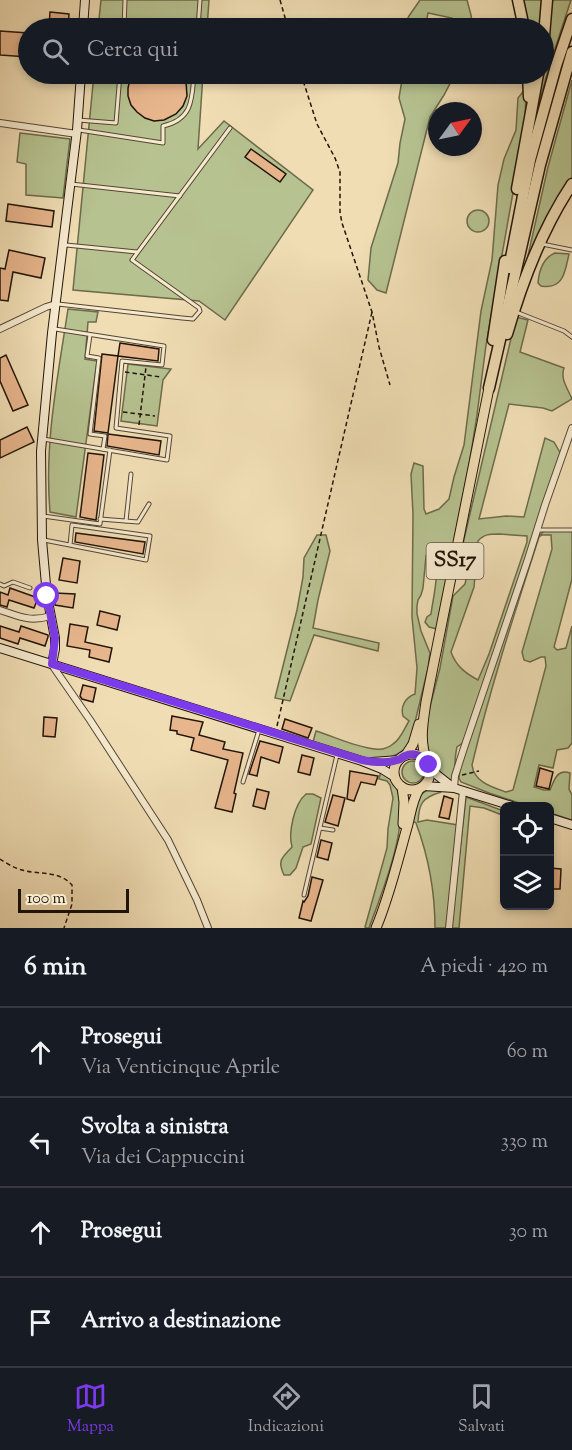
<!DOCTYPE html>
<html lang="it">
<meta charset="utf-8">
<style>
body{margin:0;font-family:"Sorts Mill Goudy",serif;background:#242831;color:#f1f3f6}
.controls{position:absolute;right:18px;bottom:18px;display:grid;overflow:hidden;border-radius:9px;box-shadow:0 3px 9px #0003}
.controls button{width:54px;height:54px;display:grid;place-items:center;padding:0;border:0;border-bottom:2px solid #363941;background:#171b24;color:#f1f3f6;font:30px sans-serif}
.compass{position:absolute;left:428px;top:102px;width:54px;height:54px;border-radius:50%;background:#171b24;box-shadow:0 3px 9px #0003;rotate:57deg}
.scale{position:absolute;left:18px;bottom:15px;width:111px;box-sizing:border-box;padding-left:6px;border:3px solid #211409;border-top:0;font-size:16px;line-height:21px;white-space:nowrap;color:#211409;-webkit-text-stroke:4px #f5e9ce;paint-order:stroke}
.stop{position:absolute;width:18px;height:18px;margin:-14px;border:4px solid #7c3aed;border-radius:50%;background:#fff}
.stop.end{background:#7c3aed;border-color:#fff;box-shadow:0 2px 6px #0008}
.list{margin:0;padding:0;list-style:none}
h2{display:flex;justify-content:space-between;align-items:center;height:78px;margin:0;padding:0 24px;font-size:26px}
h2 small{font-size:20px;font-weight:400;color:#9ea1a6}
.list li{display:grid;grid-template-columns:39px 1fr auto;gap:18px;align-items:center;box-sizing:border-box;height:90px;padding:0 24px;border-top:2px solid #363941}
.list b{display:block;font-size:22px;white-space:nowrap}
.list p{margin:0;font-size:20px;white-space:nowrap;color:#9ea1a6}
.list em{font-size:20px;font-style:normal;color:#9ea1a6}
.icon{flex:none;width:33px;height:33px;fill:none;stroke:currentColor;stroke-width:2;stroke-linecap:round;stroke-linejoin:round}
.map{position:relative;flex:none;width:572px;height:928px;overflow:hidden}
.search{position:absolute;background:#171b24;box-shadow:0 3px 9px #0003;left:18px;right:18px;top:18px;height:66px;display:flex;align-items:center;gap:15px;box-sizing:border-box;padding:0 21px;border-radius:33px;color:#9ea1a6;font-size:22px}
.sheet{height:438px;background:#171b24}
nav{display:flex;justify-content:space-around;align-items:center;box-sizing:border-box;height:84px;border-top:2px solid #363941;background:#171b24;font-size:16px;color:#9ea1a6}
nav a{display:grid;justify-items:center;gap:3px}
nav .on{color:#7c3aed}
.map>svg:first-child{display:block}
</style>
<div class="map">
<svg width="572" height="928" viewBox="0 0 572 928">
<rect width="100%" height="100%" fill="#f0ddb4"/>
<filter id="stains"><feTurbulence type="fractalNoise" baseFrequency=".00333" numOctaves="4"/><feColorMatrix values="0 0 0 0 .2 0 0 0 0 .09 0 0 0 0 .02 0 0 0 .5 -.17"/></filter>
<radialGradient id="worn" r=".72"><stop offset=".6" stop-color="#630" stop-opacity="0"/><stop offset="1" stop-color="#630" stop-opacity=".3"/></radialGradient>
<!-- green -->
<g fill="#b6c290" stroke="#6c6b4c" stroke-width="1.5" fill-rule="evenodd">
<polygon points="101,0 209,0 207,28 98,28"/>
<polygon points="420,0 467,0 471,15 473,28 450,28 452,18 428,13 425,28 403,28 409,16"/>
<polygon points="522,0 544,0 541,28 528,28"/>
<polygon points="550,0 571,0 550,64 538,106 536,104 541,74 544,74 544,58"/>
<polygon points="94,74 203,74 198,149 224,121 313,190 225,320 199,301 73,290"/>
<polygon points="403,74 455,74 444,95 430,117 386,293 377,290 368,280 371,248 398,163 400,143 405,119 399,98"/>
<polygon points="572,80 572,180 524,273 548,167"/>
<path d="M526,88L525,125L486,345L477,415L469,465L437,629L429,627L425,622L427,617L431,614C433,597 442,567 431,552H428L426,556L423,588L421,595L418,600L417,606V614L421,631L430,653L428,668L410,743C387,774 342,751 313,742L316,731C335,737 355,747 375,749C381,750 388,748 393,744C401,739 404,729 409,721L403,716C400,706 406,697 415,694L417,668L412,617L413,514L411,474L414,463L423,466L424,509L426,514L439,509L449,499L454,477L464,445L481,311L492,260L498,185L504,159L516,130L518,98Z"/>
<polygon points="20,133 70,139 63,198 26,195 26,164 17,162"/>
<circle cx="478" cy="221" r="11"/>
<path d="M555,253L569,254C565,271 564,290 541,286L538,283C539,271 543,258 555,253Z"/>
<path d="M68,309L98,312L96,322H88L85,359L97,361L76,517L50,512C44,443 58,376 68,309Z"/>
<path d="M516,317L528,320L520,352L564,368C560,379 568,389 572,399L552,411L543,408L509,404L479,519L506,516L524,517L545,438L554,442L562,456L464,742L457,747C454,759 456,768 453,779L450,780L436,769L425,748L426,722L440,668L453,596L465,584L470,562L462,548ZM499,534L527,536V542L489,654L478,680C465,673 456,666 451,652L474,587L478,541C484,534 490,534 499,534Z"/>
<polygon points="128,364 171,369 163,380 157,426 121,421"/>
<path d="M544,531H572V579L554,647L557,650L566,648L572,626V743L568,748L557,750L553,768L539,765L534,787L544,790H550C554,781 557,768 570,773L569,789L572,795V820L550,813V806H528L489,793L461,782L459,778L460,767L533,550L539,536ZM542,535H551L552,549L522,652L524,660L530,662L541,657H545L546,666L513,790L506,792C492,787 474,782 472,765C490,688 515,612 539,537Z"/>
<polygon points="317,535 326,535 330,551 318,600 313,628 379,643 378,651 314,635 290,701 275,698 297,610 303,577 304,558"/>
<circle cx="413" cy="772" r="11"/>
<path d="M381,771C426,793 381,894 369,928H366L365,927L387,848L388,829L393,798L390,785L387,781L379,779Z"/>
<path d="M433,789H441V792C422,798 419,803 418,822L427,820L458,825L453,910L466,797L501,810L502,815L484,808L470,806L459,928H435C435,891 429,858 416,823L413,821L419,796L426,791Z"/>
<path d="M306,794H313L321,798L311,844L303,847L296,868L290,875H284C277,860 282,858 292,847C288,833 294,804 306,794Z"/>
</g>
<!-- building -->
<g fill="#e8b68d" stroke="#211409" stroke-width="1.5">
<polygon points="50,12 69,14 68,28 49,28"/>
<polygon points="0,31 28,33 28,57 0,55"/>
<polygon points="134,74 181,74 186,82 187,96 183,106 176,114 164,120 154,121 145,118 137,112 131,105 128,96 128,88 130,79"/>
<polygon points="251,149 286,174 280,182 245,157"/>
<polygon points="8,204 54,211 52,227 6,221"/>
<polygon points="9,250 45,258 41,278 13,272 8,301 0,300 0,268 5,269"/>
<polygon points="120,343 159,349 158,361 118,356"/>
<polygon points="102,354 118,356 108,433 94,431"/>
<polygon points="6,355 28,405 13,411 0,381 0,358"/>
<polygon points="27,427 34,442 0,458 0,440"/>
<polygon points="108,434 161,441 159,455 107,446"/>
<polygon points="88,453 104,455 96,520 80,517"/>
<polygon points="76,533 145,542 143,554 75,542"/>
<polygon points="63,558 80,561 77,583 59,580"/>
<polygon points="10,588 38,598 34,608 9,600 7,607 0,605 0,592 8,595"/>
<polygon points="55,593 75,594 73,608 55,605"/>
<polygon points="100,611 120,616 117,630 97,625"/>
<polygon points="70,624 88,627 85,642 112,648 109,662 89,657 90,650 67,646"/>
<polygon points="0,626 19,632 21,626 48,635 48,637 45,646 20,638 18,644 0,638"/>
<polygon points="83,685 96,688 93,702 82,699 80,696"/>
<polygon points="172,716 203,722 199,735 225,742 223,749 243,753 234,793 236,794 232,812 215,808 228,760 191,750 194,738 177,734 177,731 170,730"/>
<polygon points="44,717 57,718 55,737 43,736"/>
<polygon points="285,719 312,728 308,738 282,729"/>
<polygon points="260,741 283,747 279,763 261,757 257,776 249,774"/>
<polygon points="302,755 314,758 310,775 298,772"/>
<polygon points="540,768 553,772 549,789 536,786"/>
<polygon points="350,771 378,776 375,785 361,782 354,801 347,799"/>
<polygon points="257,789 269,792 265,809 253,806"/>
<polygon points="333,795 345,798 338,826 325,822"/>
<polygon points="444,796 453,799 449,819 439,817"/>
<polygon points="321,840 332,843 328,860 317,857"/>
<polygon points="550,868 561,869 560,889 549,889"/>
<polygon points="312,877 323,880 311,921 299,918 303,901 304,902 308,896"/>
</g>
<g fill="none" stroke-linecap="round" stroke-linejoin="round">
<defs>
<g id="lane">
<polyline points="124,28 125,0"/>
<polyline points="198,28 200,0"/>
<polyline points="78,120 116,123 120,74"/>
<path d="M79,130L163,143V126C193,119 192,99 194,74"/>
<polyline points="71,184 180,196"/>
<polyline points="542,244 572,250"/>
<polyline points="66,245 137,252"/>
<polyline points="58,304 182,318 193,319 200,311 199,308 132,260 230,128"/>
<polyline points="516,312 564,331 572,337"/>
<polyline points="90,335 87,356 99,358 90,434 105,436 103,449"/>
<polyline points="43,439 167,460 170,436 116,428 122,361 162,365 164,346 55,329"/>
<polyline points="43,516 100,524 110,450"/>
<polyline points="100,519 138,522 149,504"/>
<polyline points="126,521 131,474"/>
<polyline points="538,530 572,530"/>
<polyline points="44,540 146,560 150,536 72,525 70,545"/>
<polyline points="0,584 4,586 13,582 30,588"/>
<polyline points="243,782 259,730"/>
<polyline points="320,828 333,830"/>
<polyline points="304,895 337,755"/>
</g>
<g id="street">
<polyline points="0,123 77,134"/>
<polyline points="0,329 46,307 56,304"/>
<path d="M0,610C21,617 29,622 51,616"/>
<polyline points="52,665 90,720 168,840 197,900 208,928"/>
<polyline points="454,788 455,776 463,751 528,559 545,505 572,428"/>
<polyline points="449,928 463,791"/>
</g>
<g id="secondary">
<polyline points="83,28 85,0"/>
<polyline points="0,648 362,761 382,769 395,777"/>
<polyline points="52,664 55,649 55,638 47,596 42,540 41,451 52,333 77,130 81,74"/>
<polyline points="372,762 399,760"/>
<polyline points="430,765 437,775 451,786"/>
<polyline points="424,786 454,788 512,806"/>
<polyline points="550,818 572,825"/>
</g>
<g id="primary">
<circle cx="412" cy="772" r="18"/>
<polyline points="406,755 413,744 419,724"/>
<path d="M427,761C419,741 423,723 426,702L489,388"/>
<polyline points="402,787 404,802 403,824"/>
<path d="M376,928C390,895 398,859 408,824C411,812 412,801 419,789"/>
</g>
<g id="highway">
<polyline points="518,0 524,28"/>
<polyline points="544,36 547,0"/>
<polyline points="528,74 529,97"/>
<polyline points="517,189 538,74"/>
<polyline points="509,268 530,160 556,66 572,19"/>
<path d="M507,334C522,282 542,229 572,184"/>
<polyline points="493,340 505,261"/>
<polyline points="489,388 540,165 572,52"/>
</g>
</defs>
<!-- lane casing -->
<use href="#lane" stroke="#554634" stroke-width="5"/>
<!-- street casing -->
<use href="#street" stroke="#554634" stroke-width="8"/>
<!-- secondary casing -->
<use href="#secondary" stroke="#211409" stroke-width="10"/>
<!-- primary casing -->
<use href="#primary" stroke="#211409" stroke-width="11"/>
<!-- highway casing -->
<use href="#highway" stroke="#211409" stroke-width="13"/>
<!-- path -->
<g stroke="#211409" stroke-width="1.5" stroke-dasharray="4.5 3" stroke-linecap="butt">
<polyline points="280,0 288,28"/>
<polyline points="301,74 317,124 335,158 340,172 340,212 342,223 372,312 379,347 390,385"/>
<polyline points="125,372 161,377"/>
<polyline points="123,412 155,416"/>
<polyline points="139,425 146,367"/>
<polyline points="277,726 372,312"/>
<polyline points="462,775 479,771"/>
<path d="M0,859C6,863 14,868 22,870C38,875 59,870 72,885V904L64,928"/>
</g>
<!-- lane -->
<use href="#lane" stroke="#f5e9ce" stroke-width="3"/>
<!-- street -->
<use href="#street" stroke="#f5e9ce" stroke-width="6"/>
<!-- secondary -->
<use href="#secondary" stroke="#f5e9ce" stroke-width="8"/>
<!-- primary -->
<use href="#primary" stroke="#f0ddb4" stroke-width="9"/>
<!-- highway -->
<use href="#highway" stroke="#f0ddb4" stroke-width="10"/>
</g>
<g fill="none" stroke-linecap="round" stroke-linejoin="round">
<!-- route -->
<path stroke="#7c3aed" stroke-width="8" d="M47,596L55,638L52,664L362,760C373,762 386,764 397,760C402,759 400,758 405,756C415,751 424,757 429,765"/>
</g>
<g text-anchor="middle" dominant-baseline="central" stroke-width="6" stroke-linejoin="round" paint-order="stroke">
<!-- shield labels -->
<rect fill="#f5e9ce" stroke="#615444" stroke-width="1.5" x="426.5" y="543" width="57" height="36" rx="4.5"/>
<g font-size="21" font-weight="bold" fill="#211409">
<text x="455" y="561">SS17</text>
</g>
</g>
<rect width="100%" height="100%" filter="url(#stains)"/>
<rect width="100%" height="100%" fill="url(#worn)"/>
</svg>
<div class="controls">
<button><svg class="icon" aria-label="locate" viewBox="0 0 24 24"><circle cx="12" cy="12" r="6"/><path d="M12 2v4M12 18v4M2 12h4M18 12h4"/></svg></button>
<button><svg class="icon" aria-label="layers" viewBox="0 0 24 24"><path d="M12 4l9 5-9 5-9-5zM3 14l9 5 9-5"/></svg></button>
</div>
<svg class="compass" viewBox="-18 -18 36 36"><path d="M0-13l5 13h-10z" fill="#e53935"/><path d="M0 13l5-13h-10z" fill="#9ea1a6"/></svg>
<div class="scale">100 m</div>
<div class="stop" style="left:47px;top:596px"></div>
<div class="stop end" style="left:429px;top:765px"></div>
<div class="search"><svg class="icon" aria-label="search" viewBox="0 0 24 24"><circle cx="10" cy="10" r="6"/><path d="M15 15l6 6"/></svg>Cerca qui</div>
</div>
<section class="sheet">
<h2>6 min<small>A piedi · 420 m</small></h2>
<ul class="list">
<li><svg class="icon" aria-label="ahead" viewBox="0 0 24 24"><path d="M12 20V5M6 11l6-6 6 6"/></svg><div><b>Prosegui</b><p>Via Venticinque Aprile</p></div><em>60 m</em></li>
<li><svg class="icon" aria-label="left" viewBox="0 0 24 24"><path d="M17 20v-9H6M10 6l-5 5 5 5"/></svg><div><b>Svolta a sinistra</b><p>Via dei Cappuccini</p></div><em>330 m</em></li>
<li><svg class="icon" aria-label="ahead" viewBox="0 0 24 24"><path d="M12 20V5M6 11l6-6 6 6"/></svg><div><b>Prosegui</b></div><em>30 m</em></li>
<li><svg class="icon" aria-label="arrive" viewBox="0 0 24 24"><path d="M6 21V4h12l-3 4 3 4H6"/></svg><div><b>Arrivo a destinazione</b></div></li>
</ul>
</section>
<nav>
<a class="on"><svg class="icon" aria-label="map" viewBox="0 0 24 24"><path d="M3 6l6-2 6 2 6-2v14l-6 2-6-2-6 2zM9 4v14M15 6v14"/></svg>Mappa</a>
<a><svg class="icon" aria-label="directions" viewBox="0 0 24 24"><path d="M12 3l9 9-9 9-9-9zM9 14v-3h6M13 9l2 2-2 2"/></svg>Indicazioni</a>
<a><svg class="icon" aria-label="saved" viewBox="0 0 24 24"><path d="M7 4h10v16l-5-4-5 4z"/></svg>Salvati</a>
</nav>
